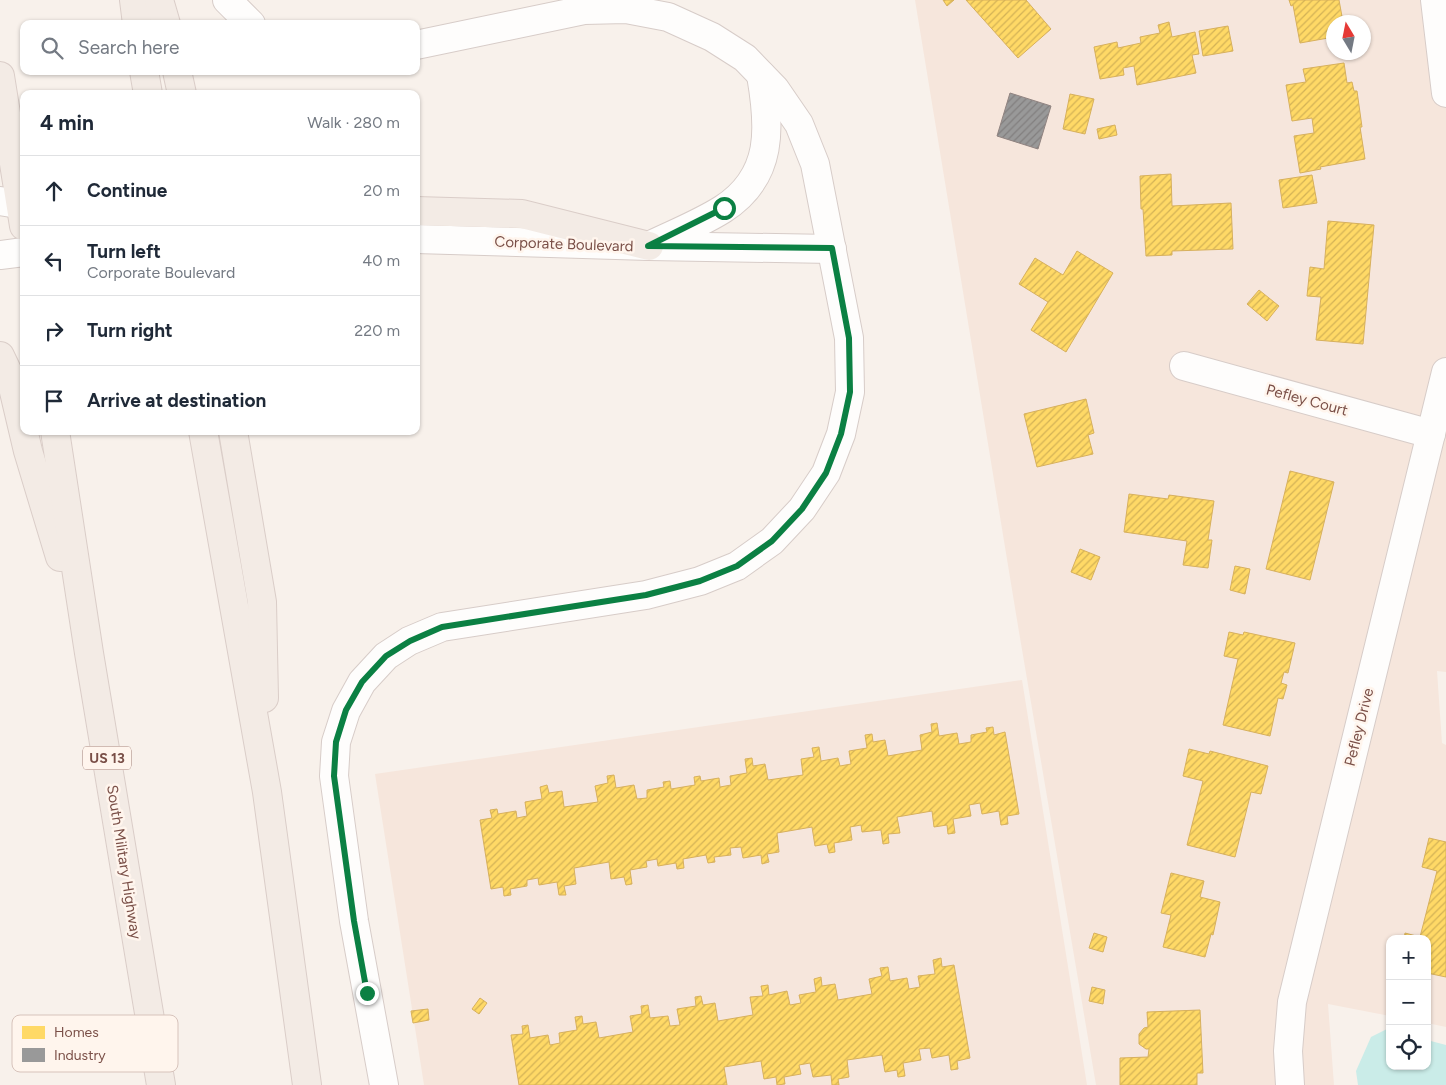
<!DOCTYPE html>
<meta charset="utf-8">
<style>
body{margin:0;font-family:Figtree,sans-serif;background:#f6f6f7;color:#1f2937}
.controls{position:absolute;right:15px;bottom:15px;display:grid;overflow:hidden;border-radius:10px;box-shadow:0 1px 4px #0004}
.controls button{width:45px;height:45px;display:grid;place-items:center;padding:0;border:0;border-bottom:1px solid #e0e1e3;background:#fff;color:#1f2937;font:25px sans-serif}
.compass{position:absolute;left:1326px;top:15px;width:45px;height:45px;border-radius:50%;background:#fff;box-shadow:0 1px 4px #0004;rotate:350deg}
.stop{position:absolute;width:15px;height:15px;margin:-11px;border:4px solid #0b8043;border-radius:50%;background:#fff}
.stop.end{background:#0b8043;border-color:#fff;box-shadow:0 1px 5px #0008}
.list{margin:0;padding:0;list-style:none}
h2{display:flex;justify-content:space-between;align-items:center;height:65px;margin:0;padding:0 20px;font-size:21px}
h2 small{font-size:16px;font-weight:400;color:#747a83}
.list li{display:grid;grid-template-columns:32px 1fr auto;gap:15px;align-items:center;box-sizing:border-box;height:70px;padding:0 20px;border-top:1px solid #e0e1e3}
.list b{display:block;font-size:19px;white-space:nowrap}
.list p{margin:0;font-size:16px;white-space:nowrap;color:#747a83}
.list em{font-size:16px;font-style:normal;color:#747a83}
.icon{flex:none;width:28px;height:28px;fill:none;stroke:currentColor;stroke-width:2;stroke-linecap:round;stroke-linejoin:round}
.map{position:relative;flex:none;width:1446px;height:1085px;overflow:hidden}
.search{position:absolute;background:#fff;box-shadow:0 1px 4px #0004;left:20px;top:20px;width:400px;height:55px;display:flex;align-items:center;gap:12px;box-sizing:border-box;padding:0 18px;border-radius:10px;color:#747a83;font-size:19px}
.panel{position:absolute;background:#fff;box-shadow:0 1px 4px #0004;left:20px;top:90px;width:400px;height:345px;border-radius:10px}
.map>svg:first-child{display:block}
</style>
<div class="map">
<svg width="1446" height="1085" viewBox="0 0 1446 1085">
<defs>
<pattern id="homes-hatch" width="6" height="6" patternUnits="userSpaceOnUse" patternTransform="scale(1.25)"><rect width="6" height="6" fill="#ffd966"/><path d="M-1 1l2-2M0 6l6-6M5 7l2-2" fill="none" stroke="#d3b256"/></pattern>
<pattern id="industry-hatch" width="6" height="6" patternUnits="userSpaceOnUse" patternTransform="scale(1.25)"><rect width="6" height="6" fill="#999"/><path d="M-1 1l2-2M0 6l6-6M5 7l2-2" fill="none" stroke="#827f7f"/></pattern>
</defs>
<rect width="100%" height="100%" fill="#f8f1eb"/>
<!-- residential -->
<g fill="#f6e6dc" fill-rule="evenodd">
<path d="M915,0H1446V672L1437,671L1442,743L1446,745V1027L1427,1023V939H1390V1016L1328,1004L1334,1085H1096L1018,626ZM1334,22H1364V52H1334Z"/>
<polygon points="1022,680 1087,1085 424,1085 375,774"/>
</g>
<!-- water -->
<polygon fill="#caece8" points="1387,1029 1390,1030 1390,1066 1427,1066 1427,1040 1446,1045 1446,1085 1358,1085 1356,1071 1371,1037"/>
<!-- homes -->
<g fill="url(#homes-hatch)" stroke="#d7b05d">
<polygon points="943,0 954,0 947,6"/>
<polygon points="966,0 1026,0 1051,29 1018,58"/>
<polygon points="1289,0 1339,0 1343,22 1334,22 1334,37 1300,43 1293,5 1291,6"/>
<polygon points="1169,22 1172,37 1195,32 1199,54 1192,55 1196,73 1137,85 1134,66 1123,68 1124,75 1100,79 1094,47 1117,42 1118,48 1141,43 1140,37 1160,33 1158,25"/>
<polygon points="1228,26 1233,51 1203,56 1199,31"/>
<polygon points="1344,63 1347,83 1352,82 1354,91 1357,91 1362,127 1360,127 1365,159 1320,167 1321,169 1300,173 1294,136 1314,133 1312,118 1292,121 1286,85 1306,82 1303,69"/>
<polygon points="1070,94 1094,99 1085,134 1063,129"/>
<polygon points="1115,125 1117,135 1099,139 1097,129"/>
<polygon points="1171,174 1172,206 1231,203 1233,249 1172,251 1172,255 1146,256 1143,209 1141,209 1140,176"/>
<polygon points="1312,175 1317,203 1283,208 1279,180"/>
<polygon points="1328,221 1374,225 1363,344 1316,340 1321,297 1307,296 1310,267 1324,269"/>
<polygon points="1077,251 1113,273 1066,352 1031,330 1048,302 1019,284 1035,258 1063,275"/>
<polygon points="1259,290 1279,306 1267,321 1247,304"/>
<polygon points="1086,399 1094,433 1088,435 1093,454 1037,467 1024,414"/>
<polygon points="1290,471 1334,482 1310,580 1266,569"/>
<polygon points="1129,494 1168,499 1169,495 1214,501 1208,540 1212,540 1208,568 1183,565 1187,541 1124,532"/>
<polygon points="1080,549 1100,557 1091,580 1071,572"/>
<polygon points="1235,566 1250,569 1245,594 1230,590"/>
<polygon points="1229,632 1243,635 1244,632 1295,643 1288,673 1284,672 1281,683 1287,685 1283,699 1278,698 1270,736 1223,725 1238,659 1224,656"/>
<polygon points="937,723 939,736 957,733 959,744 971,742 971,735 987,732 986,728 993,727 994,735 1005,732 1019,814 1007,816 1008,824 1001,825 999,811 982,814 980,803 969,805 971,816 953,819 955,833 948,834 947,825 934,827 932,811 897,817 900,833 888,834 889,843 883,844 881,830 862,832 861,825 850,827 852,840 834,843 835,852 829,853 827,844 815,846 812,827 777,833 779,852 767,854 769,862 762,864 761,855 743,858 741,847 730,848 731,855 714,857 715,862 708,863 706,855 683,859 684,868 677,869 676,863 658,866 657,859 646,861 647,867 630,870 632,884 626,885 624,877 611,879 609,862 574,868 576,884 564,886 566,895 559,895 557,882 539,885 538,878 527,880 527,886 510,889 511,895 504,896 503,887 491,889 480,820 492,818 490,810 497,809 498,814 516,811 517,818 527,816 525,802 542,799 540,787 547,785 549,793 562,791 564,807 598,802 595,786 608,783 607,776 614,775 616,788 634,785 637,799 647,798 647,790 664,787 663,782 670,781 671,789 695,785 694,777 700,776 701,781 719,778 720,787 731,785 730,776 747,773 745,759 752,758 753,766 765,764 768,780 803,775 801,759 814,757 812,748 819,747 821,761 838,758 840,766 851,764 849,751 867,748 865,735 872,734 873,742 885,740 888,756 922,750 920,735 932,732 931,724"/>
<polygon points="1189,749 1209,754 1210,751 1268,766 1261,794 1251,792 1235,857 1187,845 1203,781 1183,776"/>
<polygon points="1429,838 1446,842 1446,977 1427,973 1427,939 1404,939 1405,933 1420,937 1437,871 1422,867"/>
<polygon points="1171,873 1204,881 1200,897 1220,902 1213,935 1211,934 1205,957 1163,947 1171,915 1161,913"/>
<polygon points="1094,933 1107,937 1103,952 1089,948"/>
<polygon points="941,958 942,967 954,965 970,1058 957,1061 958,1069 951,1070 949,1055 932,1058 930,1048 919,1049 921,1060 903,1063 905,1076 898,1077 897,1070 885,1072 882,1055 847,1060 849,1077 838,1079 839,1085 832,1085 831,1075 813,1077 810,1063 799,1065 801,1074 784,1077 785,1084 777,1085 776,1077 764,1079 761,1061 724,1067 727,1085 519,1085 511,1035 523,1034 522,1026 528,1025 530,1038 548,1035 550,1045 560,1043 559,1033 577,1030 575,1017 582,1016 583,1024 596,1022 599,1038 633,1032 630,1016 642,1014 641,1006 648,1005 650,1018 668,1016 670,1026 680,1025 677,1009 696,1006 695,997 701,996 703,1005 715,1003 718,1021 753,1015 750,997 763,996 761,986 768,985 769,995 787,991 790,1005 801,1003 799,995 816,992 814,979 821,977 822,986 835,984 838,1000 872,994 869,979 882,976 880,968 888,967 890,981 907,978 909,989 920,987 918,976 935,974 933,960"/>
<polygon points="1092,987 1105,990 1103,1004 1089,1001"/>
<polygon points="480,998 487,1003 479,1014 472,1009"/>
<polygon points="428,1009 429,1020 413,1023 411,1011"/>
<polygon points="1200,1010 1203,1073 1197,1073 1197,1085 1120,1085 1120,1058 1148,1057 1149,1049 1146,1049 1139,1044 1139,1034 1144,1028 1148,1027 1147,1012"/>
</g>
<!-- industry -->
<polygon fill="url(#industry-hatch)" stroke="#908380" points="1010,93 1051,106 1038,149 997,136"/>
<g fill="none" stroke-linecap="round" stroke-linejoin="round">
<defs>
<g id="minor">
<polyline points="227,0 251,24"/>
<polyline points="1435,0 1446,93"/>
<polyline points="0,201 24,205"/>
<polyline points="416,239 649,246 832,249"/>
<path d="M653,244C676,233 701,223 723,209C774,176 770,127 761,75"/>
<polyline points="0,255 24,252"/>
<polyline points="1184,366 1431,434"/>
<polyline points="384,1085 354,921 334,776 336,742 346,711 362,682 386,656 409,641 442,627 646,595 700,581 737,566 772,541 802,509 826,473 841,434 850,392 849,338 815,164 799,124 775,89 745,58 712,37 668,17 626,9 584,10 416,45"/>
<polyline points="1290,1085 1288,1051 1292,1002 1446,372"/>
</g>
<g id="major">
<polyline points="134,0 137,24"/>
<polyline points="159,0 166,24"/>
<polyline points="144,71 148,94"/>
<polyline points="177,71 182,94"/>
<polyline points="0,76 24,226"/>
<polyline points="416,211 522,214 649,246"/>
<polyline points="0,356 11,379 28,451 60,557"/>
<polyline points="55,431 89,653 161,1085"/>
<polyline points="203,431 267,792 307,1085"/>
<polyline points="233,431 262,602 264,698"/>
</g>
</defs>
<!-- minor casing -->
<use href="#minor" stroke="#d7ccc8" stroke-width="30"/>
<!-- major casing -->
<use href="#major" stroke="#dacdc8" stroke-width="30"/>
<!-- minor -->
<use href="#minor" stroke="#fefdfc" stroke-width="28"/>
<!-- major -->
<use href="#major" stroke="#f3ebe5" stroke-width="28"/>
</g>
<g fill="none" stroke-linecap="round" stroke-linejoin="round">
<!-- route -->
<polyline stroke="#0b8043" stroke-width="6" points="367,993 354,921 334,776 336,742 346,710 362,682 386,656 410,641 442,627 646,595 700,581 737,566 772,541 802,509 826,473 841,434 850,392 849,338 832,248 648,246 724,208"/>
</g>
<g text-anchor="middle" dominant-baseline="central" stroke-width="5" stroke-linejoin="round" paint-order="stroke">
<!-- shield labels -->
<rect fill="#fff5ed" stroke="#a28179" stroke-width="1" x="83" y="746.5" width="48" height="23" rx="4"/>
<g font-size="14" font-weight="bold" fill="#7a4f47">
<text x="107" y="758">US 13</text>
</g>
<!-- street labels -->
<g font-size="15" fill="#7a4f47" stroke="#fff5ed">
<text transform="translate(564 244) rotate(2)">Corporate Boulevard</text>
<text transform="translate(1307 400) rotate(15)">Pefley Court</text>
<text transform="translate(1359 727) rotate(-76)">Pefley Drive</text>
<text transform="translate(124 862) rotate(81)">South Military Highway</text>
</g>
</g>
<!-- legend -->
<rect x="12" y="1015" width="166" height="57" rx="8" fill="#fff5ed" stroke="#d7c3bb" stroke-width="1"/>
<rect x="22" y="1026" width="23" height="13" fill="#ffd966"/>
<rect x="22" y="1048" width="23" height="14" fill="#999"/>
<g font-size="14" fill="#7a4f47">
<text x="54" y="1037">Homes</text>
<text x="54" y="1060">Industry</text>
</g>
</svg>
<div class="controls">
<button>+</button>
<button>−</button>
<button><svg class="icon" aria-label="locate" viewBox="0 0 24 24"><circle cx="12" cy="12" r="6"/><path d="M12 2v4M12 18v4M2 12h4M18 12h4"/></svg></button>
</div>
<svg class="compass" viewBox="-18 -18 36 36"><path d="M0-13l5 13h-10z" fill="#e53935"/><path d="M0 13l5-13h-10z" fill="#747a83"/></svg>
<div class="stop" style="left:724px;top:208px"></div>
<div class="stop end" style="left:367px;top:993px"></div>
<div class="search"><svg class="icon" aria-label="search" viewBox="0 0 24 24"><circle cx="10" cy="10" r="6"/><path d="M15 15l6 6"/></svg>Search here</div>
<section class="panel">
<h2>4 min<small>Walk · 280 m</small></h2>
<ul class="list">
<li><svg class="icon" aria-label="ahead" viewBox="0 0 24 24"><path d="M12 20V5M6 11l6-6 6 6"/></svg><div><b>Continue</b></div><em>20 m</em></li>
<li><svg class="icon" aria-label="left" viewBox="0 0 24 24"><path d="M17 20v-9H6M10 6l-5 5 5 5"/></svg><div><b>Turn left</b><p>Corporate Boulevard</p></div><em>40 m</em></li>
<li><svg class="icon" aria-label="right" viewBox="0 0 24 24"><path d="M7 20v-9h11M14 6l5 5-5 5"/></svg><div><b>Turn right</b></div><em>220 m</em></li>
<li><svg class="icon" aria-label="arrive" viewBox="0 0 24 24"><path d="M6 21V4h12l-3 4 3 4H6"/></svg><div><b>Arrive at destination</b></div></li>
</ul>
</section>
</div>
